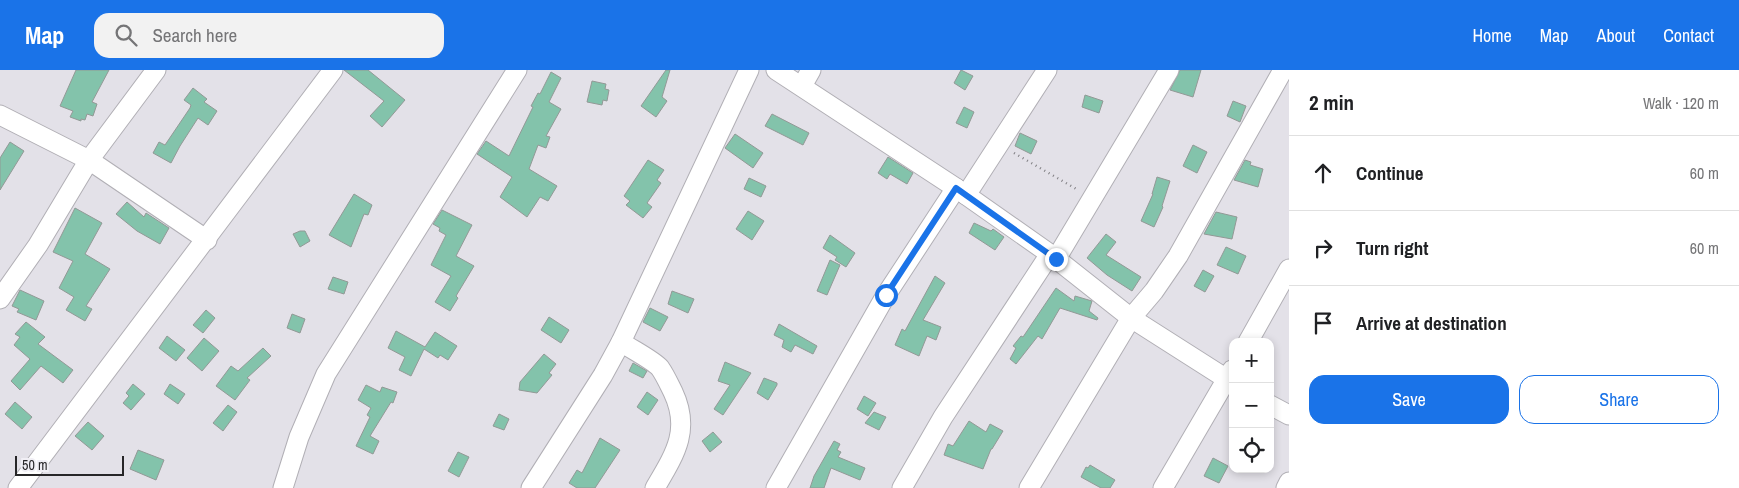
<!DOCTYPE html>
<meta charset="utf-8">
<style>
body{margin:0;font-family:"Archivo Narrow",sans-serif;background:#f2f2f2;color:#202124}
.controls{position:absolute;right:15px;bottom:15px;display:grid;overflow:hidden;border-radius:10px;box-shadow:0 2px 8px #0003}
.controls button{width:45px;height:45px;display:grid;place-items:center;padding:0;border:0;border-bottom:1px solid #e0e0e0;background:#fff;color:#202124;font:25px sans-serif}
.scale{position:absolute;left:15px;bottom:12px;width:109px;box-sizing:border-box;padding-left:5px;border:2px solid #272628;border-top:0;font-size:14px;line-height:18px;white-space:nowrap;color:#272628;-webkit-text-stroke:4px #f1eff5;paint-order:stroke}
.stop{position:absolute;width:15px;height:15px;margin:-11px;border:4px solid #1a73e8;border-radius:50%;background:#fff}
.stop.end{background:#1a73e8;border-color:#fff;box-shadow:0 1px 5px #0008}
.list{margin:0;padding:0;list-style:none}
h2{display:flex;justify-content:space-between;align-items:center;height:65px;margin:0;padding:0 20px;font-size:21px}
h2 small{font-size:16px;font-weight:400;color:#757577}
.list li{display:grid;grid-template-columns:32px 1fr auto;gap:15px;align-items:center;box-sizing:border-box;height:75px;padding:0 20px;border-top:1px solid #e0e0e0}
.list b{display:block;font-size:19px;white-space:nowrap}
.list em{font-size:16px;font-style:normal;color:#757577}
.actions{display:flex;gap:10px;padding:15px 20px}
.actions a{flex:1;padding:11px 0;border:1px solid #1a73e8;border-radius:15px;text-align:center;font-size:18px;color:#1a73e8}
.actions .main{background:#1a73e8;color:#fff}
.icon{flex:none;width:28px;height:28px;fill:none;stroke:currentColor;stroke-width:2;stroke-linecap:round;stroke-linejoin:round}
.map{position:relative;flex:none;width:1289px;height:418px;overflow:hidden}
header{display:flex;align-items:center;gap:30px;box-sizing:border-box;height:70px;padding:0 25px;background:#1a73e8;color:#fff}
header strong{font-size:24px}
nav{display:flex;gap:28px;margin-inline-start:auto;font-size:18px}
.search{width:350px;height:45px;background:#f2f2f2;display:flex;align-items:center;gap:12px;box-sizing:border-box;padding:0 18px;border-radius:15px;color:#757577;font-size:19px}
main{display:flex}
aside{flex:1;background:#fff}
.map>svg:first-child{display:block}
</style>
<header>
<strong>Map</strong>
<div class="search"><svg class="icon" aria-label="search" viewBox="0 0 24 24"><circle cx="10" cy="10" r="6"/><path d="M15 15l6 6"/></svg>Search here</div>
<nav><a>Home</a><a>Map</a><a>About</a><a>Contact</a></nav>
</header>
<main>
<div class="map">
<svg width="1289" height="418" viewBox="0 0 1289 418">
<rect width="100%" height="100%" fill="#e3e1e8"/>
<!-- building -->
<g fill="#83c3ab" stroke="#929996">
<polygon points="76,0 109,0 92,32 97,34 93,46 87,44 85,50 81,49 81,51 70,47 73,41 60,36"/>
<polygon points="344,0 368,0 405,30 382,57 370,46 384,31"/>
<polygon points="666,0 670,0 662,27 667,31 656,47 641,36"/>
<polygon points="961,0 973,6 965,20 954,13"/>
<polygon points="1180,0 1201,0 1193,27 1170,20"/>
<polygon points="551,2 561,8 549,32 561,39 546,66 550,67 546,78 538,75 529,99 557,116 548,131 540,127 527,147 500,127 512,107 477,84 486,71 509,86 533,37 531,36 538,23 540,24"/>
<polygon points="592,11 606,14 605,19 609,20 607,31 603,30 602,35 587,32"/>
<polygon points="193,18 207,29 204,32 217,41 208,55 198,48 180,76 171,93 153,83 159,72 165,75 190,38 191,35 184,30"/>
<polygon points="1085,25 1103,31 1099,43 1082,37"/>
<polygon points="1233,31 1246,36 1240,52 1227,46"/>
<polygon points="964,37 974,42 967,58 956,53"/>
<polygon points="772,44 809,63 803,75 765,56"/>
<polygon points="1020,63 1037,71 1031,84 1015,76"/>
<polygon points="735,64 763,83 753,98 725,78"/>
<polygon points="10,72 24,81 0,120 0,88"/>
<polygon points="1193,75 1207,82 1197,103 1183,96"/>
<polygon points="888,87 913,103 907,114 890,104 887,109 878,103"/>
<polygon points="648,90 664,100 657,110 661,113 647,133 652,137 643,148 626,135 630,131 624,126"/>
<polygon points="1245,90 1251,92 1250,95 1263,99 1258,117 1234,110"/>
<polygon points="1157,107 1170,111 1162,136 1163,137 1154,157 1141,151 1153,124 1152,124"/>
<polygon points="749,108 766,116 761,127 744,119"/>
<polygon points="354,124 372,135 368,145 364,144 351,177 329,165"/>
<polygon points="127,132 144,147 146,143 169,158 160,174 137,161 116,144"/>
<polygon points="75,138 102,153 85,184 110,199 86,236 92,239 85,251 66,240 74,227 59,218 73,191 53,182"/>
<polygon points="442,140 472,155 456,186 474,196 456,226 458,228 450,241 435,232 451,206 431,195 446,165 439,161 440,158 433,154"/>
<polygon points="748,141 764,151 752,170 736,159"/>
<polygon points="1216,142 1237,147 1232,169 1204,164"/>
<polygon points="974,153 991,161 993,159 1004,167 995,180 969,163"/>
<polygon points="300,161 305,161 310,171 300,177 293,164"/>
<polygon points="1106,164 1116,172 1106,185 1141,207 1132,221 1107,205 1087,188"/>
<polygon points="830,165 855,183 846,197 835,190 837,187 823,178"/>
<polygon points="1226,177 1246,186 1238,204 1217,195"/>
<polygon points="830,190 840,195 827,225 817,221"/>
<polygon points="1203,200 1214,206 1205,222 1194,216"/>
<polygon points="935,206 945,213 923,250 941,257 936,270 927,266 919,286 895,275 902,259 905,261"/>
<polygon points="333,207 348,212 344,224 328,219"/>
<polygon points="1056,218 1074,231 1075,226 1092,231 1089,241 1098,248 1097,250 1060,238 1042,269 1038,266 1016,294 1010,289 1016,278 1013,276 1021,266 1023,267"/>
<polygon points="20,220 44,231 36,250 17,242 19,239 12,236"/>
<polygon points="672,221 694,229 688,243 668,234"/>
<polygon points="650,238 668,247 660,261 643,252"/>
<polygon points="206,240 215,248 203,263 193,255"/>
<polygon points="292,244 305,249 300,263 287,258"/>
<polygon points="549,247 569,260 561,273 541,260"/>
<polygon points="26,252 45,267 38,274 73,300 63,313 41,296 20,320 11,311 30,289 14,275 20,267 15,264"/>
<polygon points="779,254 817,276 813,284 795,275 791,282 782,277 784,270 774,265"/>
<polygon points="396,261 425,277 435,262 457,276 448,290 440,285 438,288 424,279 411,306 399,300 405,287 388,278"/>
<polygon points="167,266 185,280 176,291 159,278"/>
<polygon points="204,268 219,281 202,301 187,288"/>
<polygon points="263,278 271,286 247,308 250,310 235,330 216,316 231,296 238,301"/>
<polygon points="544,284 556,294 549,303 552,305 537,323 519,320 520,312"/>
<polygon points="725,292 751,303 723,345 714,339 730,315 718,311"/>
<polygon points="633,293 647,301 643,308 629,301"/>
<polygon points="764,308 777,313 777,315 768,330 757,323"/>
<polygon points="133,314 145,324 131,340 123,333 129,326 126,323"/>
<polygon points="170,314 185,324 178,334 164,324"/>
<polygon points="366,315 380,322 382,317 397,322 393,333 391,332 370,366 379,371 373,384 356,376 370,347 367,345 371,338 358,330"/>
<polygon points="647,322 658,330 648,345 637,337"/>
<polygon points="864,326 876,333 868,346 857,339"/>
<polygon points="15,332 32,347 22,359 5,344"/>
<polygon points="228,335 237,342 223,361 213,353"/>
<polygon points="874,342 886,347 879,360 865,353"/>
<polygon points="499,344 509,349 504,360 493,356"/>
<polygon points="969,351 986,362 990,354 1003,361 992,379 991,379 983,399 944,385 948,374 953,376"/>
<polygon points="88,352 104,366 92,380 75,366"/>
<polygon points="713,362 722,372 710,382 702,371"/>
<polygon points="600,368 620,380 595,418 577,418 569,413 577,400 582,403"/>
<polygon points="834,371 840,374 837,380 841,382 838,387 865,398 860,410 831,398 824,418 810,418 814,406"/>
<polygon points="138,380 164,390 156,410 130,399"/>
<polygon points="458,382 469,387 459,407 448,401"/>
<polygon points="1213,388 1228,396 1219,413 1204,406"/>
<polygon points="1090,395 1115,410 1110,418 1101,418 1081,407 1086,397 1088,398"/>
</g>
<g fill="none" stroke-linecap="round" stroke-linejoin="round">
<defs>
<g id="minor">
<polyline points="776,0 956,118 1050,184 1131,248 1233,313"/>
<polyline points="802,16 811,0"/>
<polyline points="0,45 89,90 207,170"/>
<polyline points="966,125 1047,0"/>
<polyline points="1056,189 1169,0"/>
<polyline points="0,229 38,175 89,90 156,0"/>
<path d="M621,272C631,279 653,290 660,298C665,305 669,314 673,322C691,360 675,384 655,418"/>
<polyline points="1248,272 1289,199"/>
<polyline points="1270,335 1289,345"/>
<polyline points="18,418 333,0"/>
<polyline points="283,418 299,367 326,304 517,0"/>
<polyline points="531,418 603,305 621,272 749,0"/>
<polyline points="776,418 886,225 956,118"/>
<polyline points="902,418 943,347 1050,184"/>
<polyline points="1029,418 1131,248 1154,221 1178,186 1283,0"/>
<polyline points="1163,418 1232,300"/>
<polyline points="1286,418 1289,412"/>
</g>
</defs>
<!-- minor casing -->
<use href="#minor" stroke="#b1afb5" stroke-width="21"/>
<!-- path -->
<polyline stroke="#807f83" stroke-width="2.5" stroke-dasharray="1 4" stroke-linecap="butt" points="1014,83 1078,120"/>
<!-- minor -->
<use href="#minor" stroke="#fff" stroke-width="19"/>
</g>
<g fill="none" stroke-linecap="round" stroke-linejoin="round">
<!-- route -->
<polyline stroke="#1a73e8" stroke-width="6" points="886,225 956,118 1056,189"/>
</g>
</svg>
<div class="controls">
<button>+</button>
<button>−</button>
<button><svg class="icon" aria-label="locate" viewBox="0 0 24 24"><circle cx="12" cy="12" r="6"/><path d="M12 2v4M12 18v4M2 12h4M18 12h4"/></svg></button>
</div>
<div class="scale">50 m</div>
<div class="stop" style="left:886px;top:225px"></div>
<div class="stop end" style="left:1056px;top:189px"></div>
</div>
<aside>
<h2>2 min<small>Walk · 120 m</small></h2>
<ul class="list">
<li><svg class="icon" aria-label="ahead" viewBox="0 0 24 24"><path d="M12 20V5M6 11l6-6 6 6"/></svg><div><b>Continue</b></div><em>60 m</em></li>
<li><svg class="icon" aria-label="right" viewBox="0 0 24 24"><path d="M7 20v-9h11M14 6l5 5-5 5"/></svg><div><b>Turn right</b></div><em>60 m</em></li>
<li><svg class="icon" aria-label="arrive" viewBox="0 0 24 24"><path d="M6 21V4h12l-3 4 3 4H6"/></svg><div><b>Arrive at destination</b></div></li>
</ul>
<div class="actions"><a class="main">Save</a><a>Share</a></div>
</aside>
</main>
